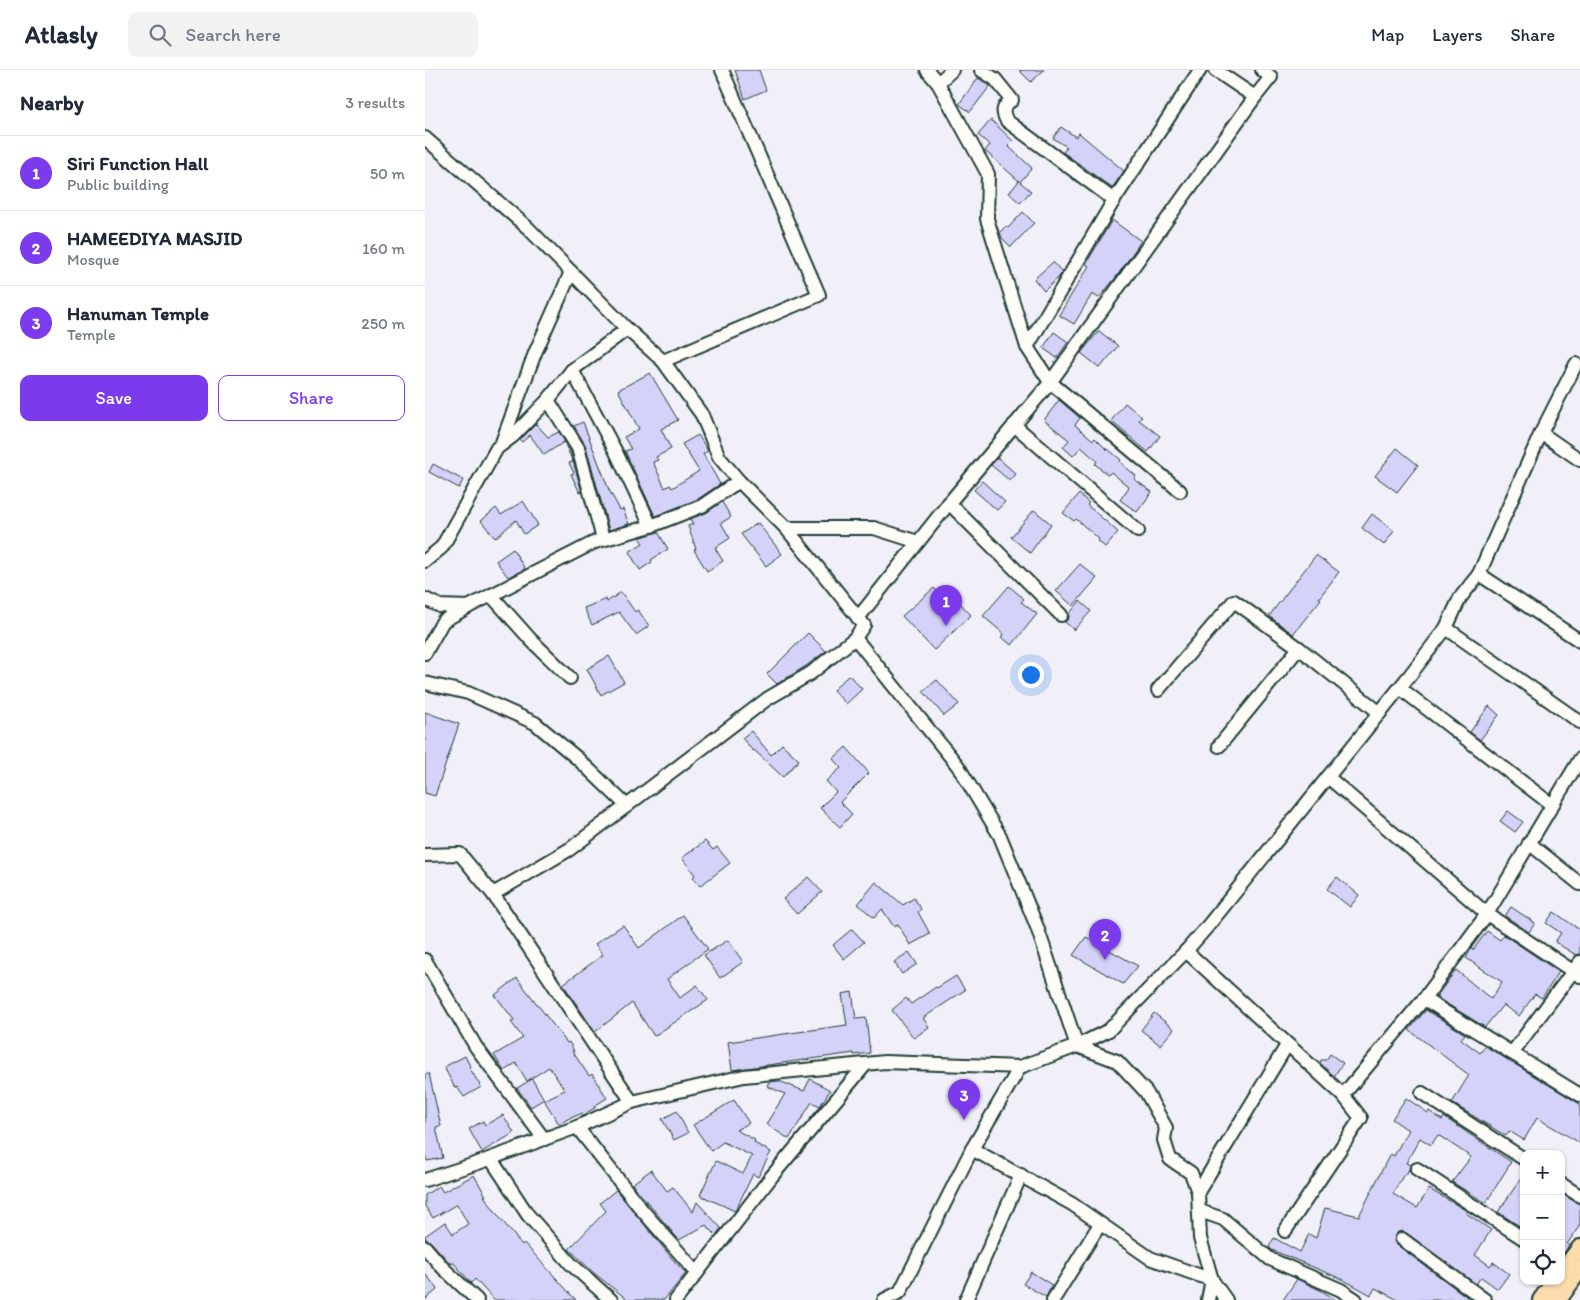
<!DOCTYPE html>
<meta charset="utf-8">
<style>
body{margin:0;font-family:Itim,sans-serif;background:#f2f2f3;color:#1f2937}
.controls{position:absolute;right:15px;bottom:15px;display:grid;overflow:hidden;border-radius:10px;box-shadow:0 1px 4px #0004}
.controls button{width:45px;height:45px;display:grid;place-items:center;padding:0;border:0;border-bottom:1px solid #e0e1e3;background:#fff;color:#1f2937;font:25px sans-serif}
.you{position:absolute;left:605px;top:604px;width:18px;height:18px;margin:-12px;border:4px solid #fff;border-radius:50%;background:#1a73e8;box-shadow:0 0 0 8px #1a73e833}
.badge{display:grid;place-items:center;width:32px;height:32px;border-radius:50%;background:#7c3aed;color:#fff;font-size:16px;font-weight:700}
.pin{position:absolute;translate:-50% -41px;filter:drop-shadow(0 1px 2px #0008)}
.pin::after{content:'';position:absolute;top:26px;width:18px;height:15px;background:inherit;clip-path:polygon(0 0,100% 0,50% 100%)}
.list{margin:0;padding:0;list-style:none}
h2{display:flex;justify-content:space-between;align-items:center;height:65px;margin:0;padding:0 20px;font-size:21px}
h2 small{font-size:16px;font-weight:400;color:#747a83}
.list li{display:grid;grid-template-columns:32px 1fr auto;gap:15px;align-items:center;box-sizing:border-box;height:75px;padding:0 20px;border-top:1px solid #e0e1e3}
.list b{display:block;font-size:19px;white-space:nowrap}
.list p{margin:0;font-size:16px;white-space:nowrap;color:#747a83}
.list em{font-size:16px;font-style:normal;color:#747a83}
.actions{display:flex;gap:10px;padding:15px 20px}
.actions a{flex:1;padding:11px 0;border:1px solid #7c3aed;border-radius:10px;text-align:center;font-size:18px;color:#7c3aed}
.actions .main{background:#7c3aed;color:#fff}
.icon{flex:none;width:28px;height:28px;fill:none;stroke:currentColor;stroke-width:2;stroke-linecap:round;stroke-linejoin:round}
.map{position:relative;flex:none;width:1155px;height:1230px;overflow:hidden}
header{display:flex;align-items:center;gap:30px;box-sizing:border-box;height:70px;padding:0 25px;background:#fff;border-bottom:1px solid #e0e1e3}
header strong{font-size:24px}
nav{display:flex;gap:28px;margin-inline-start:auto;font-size:18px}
.search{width:350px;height:45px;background:#f2f2f3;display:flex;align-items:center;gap:12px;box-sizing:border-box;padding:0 18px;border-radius:10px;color:#747a83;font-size:19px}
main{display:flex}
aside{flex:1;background:#fff}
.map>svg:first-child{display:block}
</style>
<header>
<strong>Atlasly</strong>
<div class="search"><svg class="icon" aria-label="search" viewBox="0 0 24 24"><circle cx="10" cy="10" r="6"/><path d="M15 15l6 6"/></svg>Search here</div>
<nav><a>Map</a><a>Layers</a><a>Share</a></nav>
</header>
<main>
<aside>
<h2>Nearby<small>3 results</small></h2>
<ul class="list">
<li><span class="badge">1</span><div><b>Siri Function Hall</b><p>Public building</p></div><em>50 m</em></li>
<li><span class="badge">2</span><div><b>HAMEEDIYA MASJID</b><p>Mosque</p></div><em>160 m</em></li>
<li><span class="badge">3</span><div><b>Hanuman Temple</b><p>Temple</p></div><em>250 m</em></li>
</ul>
<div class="actions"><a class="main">Save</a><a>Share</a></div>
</aside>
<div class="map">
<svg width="1155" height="1230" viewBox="0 0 1155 1230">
<rect width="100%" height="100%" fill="#f1eff8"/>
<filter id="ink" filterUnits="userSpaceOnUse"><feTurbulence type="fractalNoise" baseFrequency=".02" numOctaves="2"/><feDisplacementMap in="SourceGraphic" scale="10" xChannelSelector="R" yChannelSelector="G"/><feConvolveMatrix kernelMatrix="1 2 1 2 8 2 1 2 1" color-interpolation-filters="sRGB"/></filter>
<g filter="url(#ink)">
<!-- building -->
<g fill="#d5d2fa" stroke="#1f3d34">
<polygon points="310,0 334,0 341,20 320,29"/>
<polygon points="594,0 619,0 606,12"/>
<polygon points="553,8 565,16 545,42 534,34"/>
<polygon points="566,50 588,71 583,76 607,98 595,112 606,121 595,133 584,123 594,111 560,81 565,75 553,65"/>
<polygon points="636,57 651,67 654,63 699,101 687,118 638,82 642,77 628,68"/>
<polygon points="598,142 609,153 586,177 577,168 575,162 581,156 583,158"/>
<polygon points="687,150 716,171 692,206 674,228 667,224 649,254 634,245 664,196 661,194"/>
<polygon points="628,192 637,202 634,207 619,221 609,209"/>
<polygon points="674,261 693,276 675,298 656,283"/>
<polygon points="629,262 643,272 632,288 618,278"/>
<polygon points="225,303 253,350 236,359 246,379 231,387 233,390 228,392 240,418 245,415 247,418 274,401 257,374 273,365 283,381 278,384 295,414 273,429 230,446 200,381 206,379 199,367 214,359 193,320"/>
<polygon points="634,330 655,348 650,355 668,370 670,368 682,380 683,379 696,390 695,392 711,406 709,409 727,422 712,442 695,430 704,417 686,402 683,405 670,394 672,391 656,377 648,386 638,377 644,370 619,350"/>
<polygon points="700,333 717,347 714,350 735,366 723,382 686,351"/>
<polygon points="158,352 184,420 195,440 198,439 204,454 184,460 161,376 149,356"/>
<polygon points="111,354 123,367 134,362 145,381 157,422 155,423 146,404 149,403 144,393 148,392 139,372 119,385 105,365 97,372 95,370"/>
<polygon points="972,378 993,395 972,422 950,406"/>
<polygon points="573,388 591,404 585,411 566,395"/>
<polygon points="8,394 38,410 34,418 4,402"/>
<polygon points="557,411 580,432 572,440 549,420"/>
<polygon points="654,424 664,433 662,435 693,462 680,477 673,471 674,469 651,449 649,451 638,443"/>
<polygon points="98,431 113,455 99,464 91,450 70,468 56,451 71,438 76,445"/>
<polygon points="297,432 306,447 296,453 305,468 290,478 298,491 282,501 269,480 271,479 263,456 268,454 265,449 281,443"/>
<polygon points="609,440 626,454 605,483 586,467"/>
<polygon points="947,444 969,461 959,475 937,458"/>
<polygon points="333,453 357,484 341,496 316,464"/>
<polygon points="233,462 243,479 226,490 227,492 215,500 204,482 218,473 214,468"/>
<polygon points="88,479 100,499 83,507 71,491"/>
<polygon points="891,485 914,502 894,528 896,529 868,564 844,546"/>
<polygon points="655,494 672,508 648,536 631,521"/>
<polygon points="584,516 599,529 596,532 612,544 587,575 576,567 579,564 558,546"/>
<polygon points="509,518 526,537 533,531 546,545 509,580 477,546"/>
<polygon points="196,522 210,542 213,540 224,556 211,565 194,542 167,555 159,538 181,529 182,532"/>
<polygon points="655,531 666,541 649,560 640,552 644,548 644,544"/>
<polygon points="383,563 401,581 381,596 352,614 342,604"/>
<polygon points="184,586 199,612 176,625 162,599"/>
<polygon points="424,605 437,619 421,634 408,620"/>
<polygon points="512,610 534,634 519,646 498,621"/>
<polygon points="1064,636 1074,645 1055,670 1045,662"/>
<polygon points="0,642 34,654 10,726 0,723"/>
<polygon points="326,661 346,685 357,674 374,690 358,707 329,680 328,681 317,668"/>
<polygon points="421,677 444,703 415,732 427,744 415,757 395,738 411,722 401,711 416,698 408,689"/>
<polygon points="1083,741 1098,752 1090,762 1075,751"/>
<polygon points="280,771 288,780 292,777 305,793 275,816 268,807 270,805 257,788"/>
<polygon points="383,807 397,822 372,844 358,829"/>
<polygon points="912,807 934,825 925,837 902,819"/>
<polygon points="451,812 478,835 489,828 496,839 493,842 505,864 485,875 473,854 469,857 457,839 449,848 433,834"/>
<polygon points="1086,837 1110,853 1104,862 1080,846"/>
<polygon points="1129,842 1155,860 1155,884 1151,885 1130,872 1136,863 1121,853"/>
<polygon points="258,845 283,879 242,909 255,928 272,915 283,930 229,966 207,933 170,962 138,914 178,885 170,874 198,855 214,878"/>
<polygon points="427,859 439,872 419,889 408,875"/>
<polygon points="1062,861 1075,870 1079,865 1134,902 1117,928 1110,924 1094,946 1078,935 1060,957 1011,927 1031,900 1066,929 1077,912 1041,888 1046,879 1048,880"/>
<polygon points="661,867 713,896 698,914 648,885"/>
<polygon points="303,870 318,892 295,908 279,885"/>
<polygon points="484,882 492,894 477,904 469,892"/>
<polygon points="531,906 540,920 498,948 504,957 489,968 467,940 481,928 486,934 511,917 512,918"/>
<polygon points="92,908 142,973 144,972 149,981 147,981 164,1006 167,1004 182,1028 169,1036 170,1038 161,1043 160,1042 148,1047 148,1046 134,1054 119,1030 140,1020 124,997 102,1011 91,993 79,1001 69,985 98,968 86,952 89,950 70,925"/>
<polygon points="427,922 431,949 441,948 445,983 429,985 429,983 307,1000 303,972 422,955 417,924"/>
<polygon points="1001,940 1040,964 1036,969 1055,983 1060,976 1155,1034 1155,1073 1112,1048 1099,1070 1084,1061 1081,1066 1027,1033 1044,1005 984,960"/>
<polygon points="729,943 749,959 735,975 716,960"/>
<polygon points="905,984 918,993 909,1006 895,993 896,990 901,990"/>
<polygon points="40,986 45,996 44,997 56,1017 39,1027 32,1017 30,1018 19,997"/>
<polygon points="0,1004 4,1004 16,1056 11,1057 18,1088 2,1091 0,1083"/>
<polygon points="107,1009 119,1029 106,1037 92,1018"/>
<polygon points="385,1009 405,1020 395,1036 387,1032 364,1069 341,1054 360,1024 342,1016 344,1012 354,1011 379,1021"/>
<polygon points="981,1028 1003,1043 1004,1041 1017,1050 1019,1047 1086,1092 1061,1133 1027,1112 1046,1087 1013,1065 1006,1075 995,1068 981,1093 985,1095 984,1099 981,1105 979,1104 968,1124 992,1138 1004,1119 1042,1141 1041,1143 1066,1160 1050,1185 1065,1196 1068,1192 1084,1204 1073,1219 1056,1207 1051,1214 978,1161 973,1162 970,1165 969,1172 972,1175 1042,1227 1040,1230 973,1230 950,1218 946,1225 919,1210 847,1180 844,1177 849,1168 875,1182 884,1164 891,1168 900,1138 934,1146 965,1084 969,1086 983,1060 967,1049"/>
<polygon points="309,1030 324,1053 311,1060 330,1070 329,1073 346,1082 333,1107 328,1104 310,1141 275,1125 291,1091 318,1104 327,1086 298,1072 286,1081 268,1055"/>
<polygon points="252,1041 263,1063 249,1070 237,1049"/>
<polygon points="78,1045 89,1063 57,1082 44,1059 58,1051 60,1055"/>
<polygon points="226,1100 242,1121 248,1117 268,1142 272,1132 296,1158 291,1165 281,1155 254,1170 207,1114"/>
<polygon points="1099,1104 1099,1159 1073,1142"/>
<polygon points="49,1105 61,1126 59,1126 75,1148 97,1175 99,1173 151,1230 69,1230 50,1209 46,1213 28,1192 26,1194 6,1172 1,1169 0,1166 20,1152 28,1164 43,1154 32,1134 8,1148 0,1136 0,1125 14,1116 18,1122"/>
<polygon points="191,1120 250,1192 261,1203 239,1230 203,1230 169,1203 144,1179 181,1141 175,1133"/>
<polygon points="1136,1124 1155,1134 1155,1155 1142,1174 1144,1175 1139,1183 1136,1182"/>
<polygon points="606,1202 627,1215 621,1227 598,1214"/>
<polygon points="0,1204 13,1219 0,1230"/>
<polygon points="872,1209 897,1221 911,1230 858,1230"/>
</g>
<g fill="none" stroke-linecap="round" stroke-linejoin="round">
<defs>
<g id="minor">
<polyline points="502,0 513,13 563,104 562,149 602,277"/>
<path d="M556,0L570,9L587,30C578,36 576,41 582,51L689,130"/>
<polyline points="513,13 527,0"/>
<polyline points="830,27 846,7 837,0"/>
<polyline points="0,68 103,158 202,259 238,291 277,345 294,387 314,411 361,458 439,555 430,568 533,696 575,766 612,857 652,976 692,991 721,1022 741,1058 739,1070 745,1089 766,1103 773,1122 775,1168 787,1210 801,1230"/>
<polyline points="238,291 394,225 297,0"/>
<polyline points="147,300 191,382 226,456"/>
<polyline points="123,330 153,378 178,469"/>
<polyline points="589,355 713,461"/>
<polyline points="1116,363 1151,294"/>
<polyline points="76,375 110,283 146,202"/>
<polyline points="755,421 625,312 602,277 689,130 775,0"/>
<polyline points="524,433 636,545"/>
<polyline points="361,458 449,458 493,472"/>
<polyline points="0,491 17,477 72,378 88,366 123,330 147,300 202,259"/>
<polyline points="1054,504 1116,363 1155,390"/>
<polyline points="66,525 106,570 145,608"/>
<polyline points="0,529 15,536 43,537 170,472 226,456 277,436 314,411"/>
<polyline points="433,548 524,433 624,314 830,27 790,0"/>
<polyline points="1021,558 1155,652"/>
<polyline points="0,583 18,551 43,537"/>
<polyline points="0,613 43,623 110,653 153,689 202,736"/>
<polyline points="975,618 1127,735"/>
<polyline points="733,620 809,531 874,578"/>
<polyline points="794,676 874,578 955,643"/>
<polyline points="1155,689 1062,844 999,929 1155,1025"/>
<polyline points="903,707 1062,844 1155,906"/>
<polyline points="1104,773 1155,814"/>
<polyline points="0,785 35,784 68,824"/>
<polyline points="761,881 918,1025 936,1048 860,1161"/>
<polyline points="0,890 51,977 119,1069"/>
<polyline points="1087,983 1155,892"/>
<polyline points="997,1023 1099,1089"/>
<polyline points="918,1025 999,929"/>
<polyline points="207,1032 68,824 145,779 342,629 386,603 430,568"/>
<polyline points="152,1057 217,1140 272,1203"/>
<polyline points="547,1079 647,1134 725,1188 787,1210 783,1230"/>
<polyline points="66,1089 103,1145 146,1194 186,1230"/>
<polyline points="992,1099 1099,1169"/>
<polyline points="0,1110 53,1093 152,1057 207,1032 319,1006 460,992 595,997 652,976 684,960 761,881 782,857 985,605 1021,558 1035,528 1054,504 1155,571"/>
<polyline points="1136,1114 1155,1126"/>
<polyline points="773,1122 862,975"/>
<polyline points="775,1141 798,1149 845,1189 916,1220 931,1230"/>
<polyline points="977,1169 1060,1230"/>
<polyline points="0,1177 17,1197 52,1230"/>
<polyline points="251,1230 347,1106 441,994"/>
<polyline points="459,1230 475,1222 547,1079 595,997"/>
<polyline points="541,1230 596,1105"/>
<polyline points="628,1230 675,1154"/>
</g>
<g id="major">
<polyline points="1136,1203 1155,1178"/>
<polyline points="1116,1230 1130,1211"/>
<polyline points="1133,1230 1155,1199"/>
</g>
</defs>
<!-- minor casing -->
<use href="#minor" stroke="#1f3d34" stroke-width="16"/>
<!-- major casing -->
<use href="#major" stroke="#1f3d34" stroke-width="20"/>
<!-- minor -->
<use href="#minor" stroke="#fdfcf7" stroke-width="12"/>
<!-- major -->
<use href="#major" stroke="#fcdcac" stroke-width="16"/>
</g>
</g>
</svg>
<div class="controls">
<button>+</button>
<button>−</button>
<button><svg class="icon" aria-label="locate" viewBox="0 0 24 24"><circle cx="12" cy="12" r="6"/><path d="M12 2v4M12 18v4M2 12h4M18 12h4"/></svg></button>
</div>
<div class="you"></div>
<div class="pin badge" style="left:521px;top:556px">1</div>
<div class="pin badge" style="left:680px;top:890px">2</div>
<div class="pin badge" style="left:539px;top:1050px">3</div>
</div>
</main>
